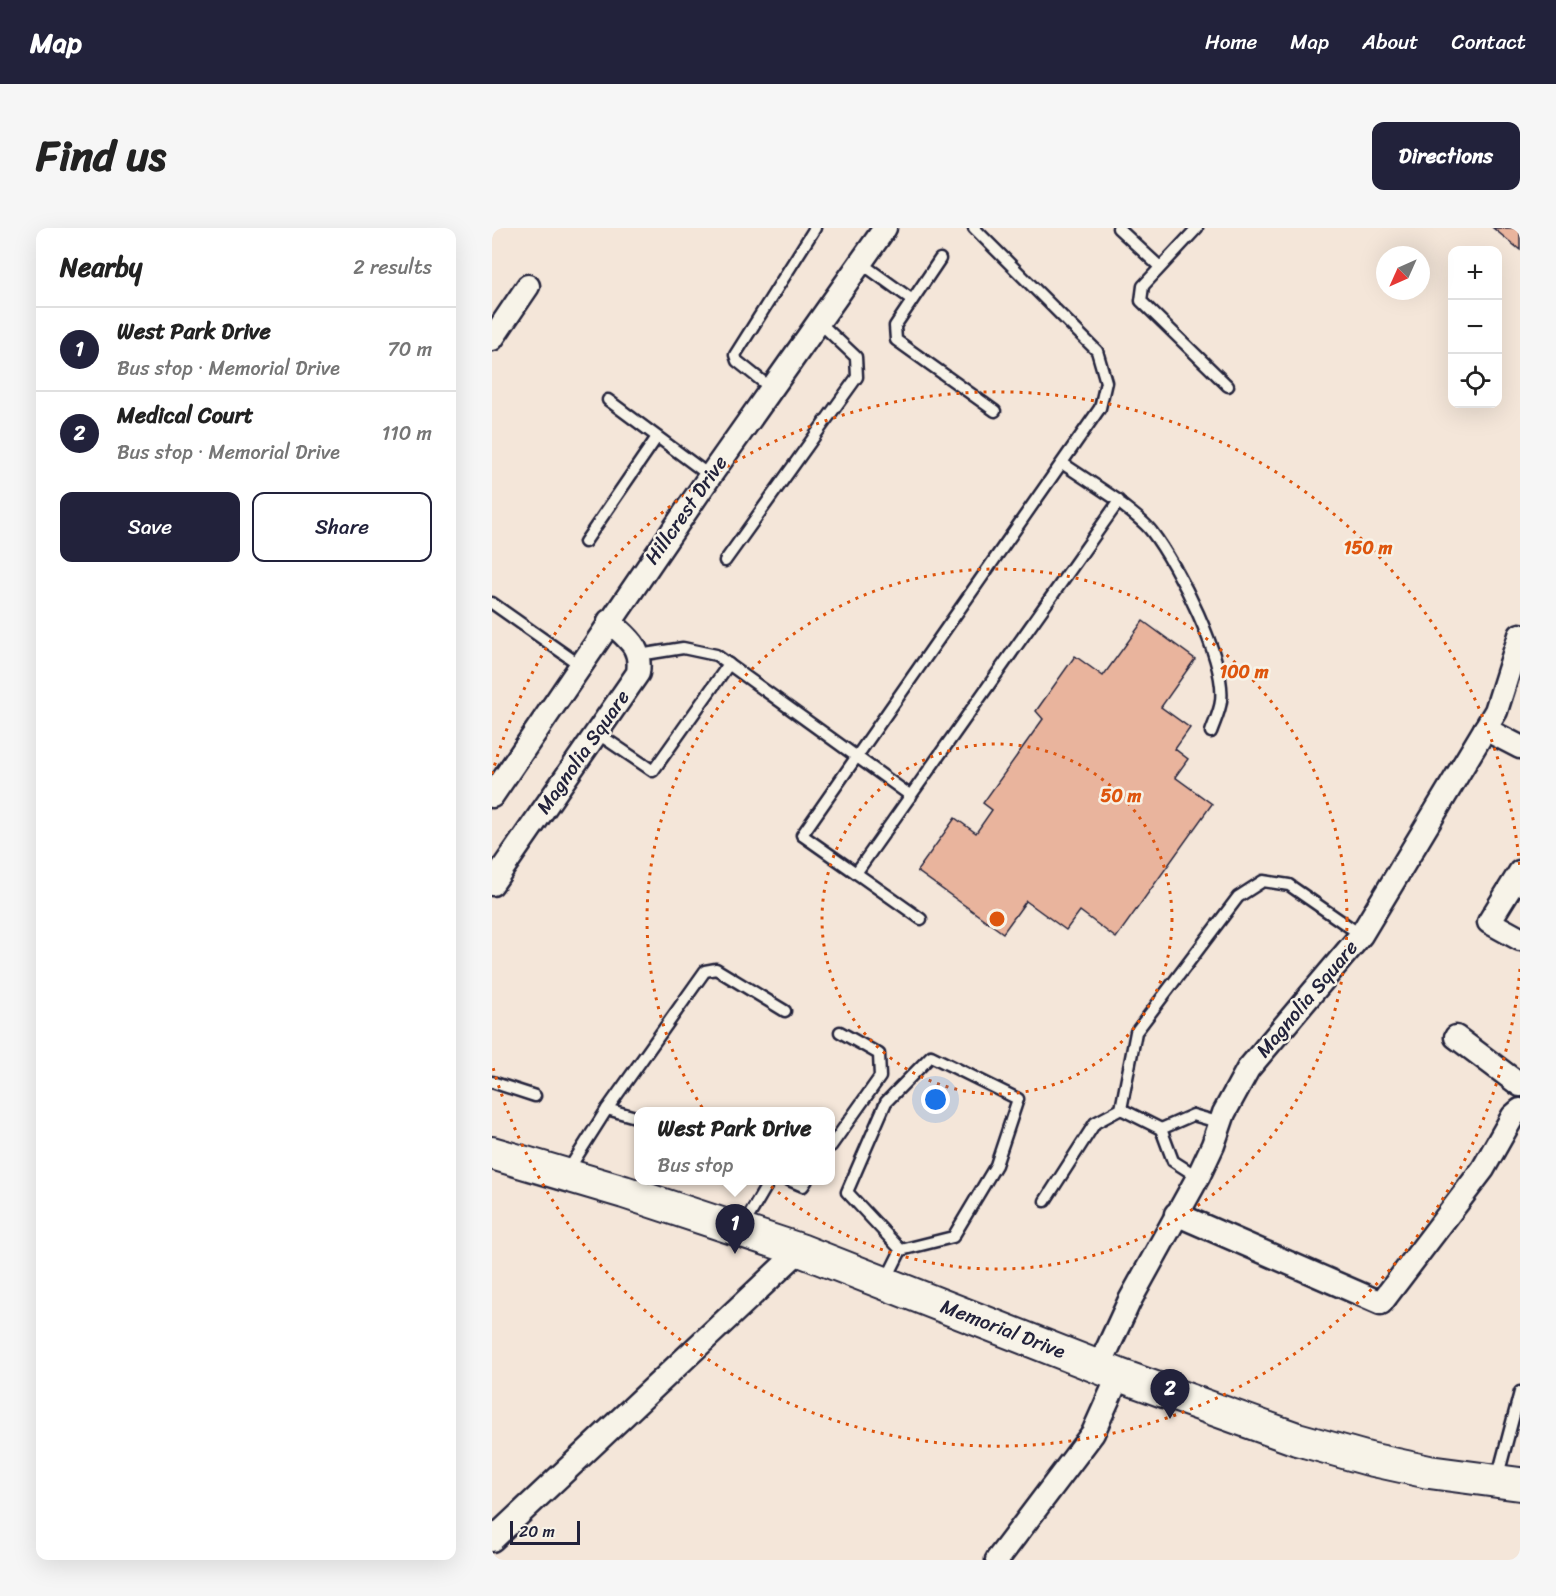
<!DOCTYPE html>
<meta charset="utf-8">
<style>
body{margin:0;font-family:Sriracha,sans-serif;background:#f6f6f6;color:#222}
.controls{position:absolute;right:18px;top:18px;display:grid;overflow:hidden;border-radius:12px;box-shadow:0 6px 24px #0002}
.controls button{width:54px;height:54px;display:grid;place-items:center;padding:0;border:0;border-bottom:2px solid #e0e0e0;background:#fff;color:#222;font:30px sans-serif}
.compass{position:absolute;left:884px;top:18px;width:54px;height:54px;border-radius:50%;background:#fff;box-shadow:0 6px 24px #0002;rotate:225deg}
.scale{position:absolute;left:18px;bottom:15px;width:70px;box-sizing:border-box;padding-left:6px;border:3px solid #22223b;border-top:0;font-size:16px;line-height:21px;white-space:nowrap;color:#22223b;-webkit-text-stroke:4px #f7f3e8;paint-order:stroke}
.you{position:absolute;left:444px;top:872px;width:21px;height:21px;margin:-15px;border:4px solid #fff;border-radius:50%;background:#1a73e8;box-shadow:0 0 0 9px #1a73e833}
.badge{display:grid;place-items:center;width:39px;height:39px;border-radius:50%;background:#22223b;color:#fff;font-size:20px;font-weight:700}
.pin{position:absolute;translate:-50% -50px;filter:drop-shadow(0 2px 3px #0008)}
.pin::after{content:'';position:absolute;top:32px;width:21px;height:18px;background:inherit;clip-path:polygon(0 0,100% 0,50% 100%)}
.popup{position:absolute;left:142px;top:879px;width:201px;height:78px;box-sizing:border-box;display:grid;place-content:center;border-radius:12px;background:#fff;filter:drop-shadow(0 2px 4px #0005);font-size:20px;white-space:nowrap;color:#767676}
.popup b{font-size:22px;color:#222}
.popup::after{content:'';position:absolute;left:50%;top:100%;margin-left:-12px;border:12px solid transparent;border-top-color:#fff}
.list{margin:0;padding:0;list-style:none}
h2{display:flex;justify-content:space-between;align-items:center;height:78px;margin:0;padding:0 24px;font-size:26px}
h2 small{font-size:20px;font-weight:400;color:#767676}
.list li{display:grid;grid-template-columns:39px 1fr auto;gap:18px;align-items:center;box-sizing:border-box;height:84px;padding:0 24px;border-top:2px solid #e0e0e0}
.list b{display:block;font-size:22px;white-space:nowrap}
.list p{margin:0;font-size:20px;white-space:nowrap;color:#767676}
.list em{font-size:20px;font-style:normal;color:#767676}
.actions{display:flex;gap:12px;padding:18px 24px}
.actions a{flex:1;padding:14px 0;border:2px solid #22223b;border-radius:12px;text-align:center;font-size:21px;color:#22223b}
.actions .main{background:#22223b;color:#fff}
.icon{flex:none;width:33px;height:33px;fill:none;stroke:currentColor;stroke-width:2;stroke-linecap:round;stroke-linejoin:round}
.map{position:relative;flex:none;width:1028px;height:1332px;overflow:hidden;border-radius:12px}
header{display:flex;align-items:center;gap:36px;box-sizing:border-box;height:84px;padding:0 30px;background:#22223b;color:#fff}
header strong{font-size:28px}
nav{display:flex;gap:33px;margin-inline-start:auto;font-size:21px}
.intro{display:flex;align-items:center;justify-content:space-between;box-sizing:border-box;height:144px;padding:0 36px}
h1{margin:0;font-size:42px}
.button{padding:15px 27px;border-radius:12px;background:#22223b;color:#fff;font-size:21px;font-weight:700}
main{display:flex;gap:36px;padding:0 36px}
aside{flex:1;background:#fff;border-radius:12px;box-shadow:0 6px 24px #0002}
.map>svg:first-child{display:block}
</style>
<header>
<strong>Map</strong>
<nav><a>Home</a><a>Map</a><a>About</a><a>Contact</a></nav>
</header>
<div class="intro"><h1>Find us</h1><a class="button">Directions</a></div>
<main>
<aside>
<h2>Nearby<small>2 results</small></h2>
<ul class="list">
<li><span class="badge">1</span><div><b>West Park Drive</b><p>Bus stop · Memorial Drive</p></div><em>70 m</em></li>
<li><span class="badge">2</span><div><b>Medical Court</b><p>Bus stop · Memorial Drive</p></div><em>110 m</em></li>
</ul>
<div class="actions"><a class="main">Save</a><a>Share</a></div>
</aside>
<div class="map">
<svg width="1028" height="1332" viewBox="0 0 1028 1332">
<rect width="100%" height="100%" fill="#f4e6d9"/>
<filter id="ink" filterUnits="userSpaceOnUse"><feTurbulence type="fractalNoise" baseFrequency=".0167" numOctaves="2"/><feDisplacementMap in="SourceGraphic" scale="12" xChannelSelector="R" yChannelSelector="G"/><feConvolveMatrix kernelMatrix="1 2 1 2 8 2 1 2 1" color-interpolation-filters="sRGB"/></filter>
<g filter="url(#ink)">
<!-- building -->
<g fill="#e9b49d" stroke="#22223b" stroke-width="1.5">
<polygon points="1001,0 1028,0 1028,22"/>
<polygon points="651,393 703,431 669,479 698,500 683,521 696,531 683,549 720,576 624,710 588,683 574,702 534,673 511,705 425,643 463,590 484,605 500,582 491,575 551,491 544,483 583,428 611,448"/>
</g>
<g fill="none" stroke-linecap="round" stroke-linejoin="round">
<defs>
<g id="service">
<polyline points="482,0 605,123 614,154 608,180 310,607 364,645 627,273 570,235"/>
<polyline points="626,0 668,39"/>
<polyline points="705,0 651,58 649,73 736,158"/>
<polyline points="448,31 403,98 404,112 503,183"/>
<polyline points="369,35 419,71"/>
<polyline points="280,161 245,133 243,127 323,0"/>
<polyline points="116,172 218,248"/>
<path d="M626,274C637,283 652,293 660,304C686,338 734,432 729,473C728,483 722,495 719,504"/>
<polyline points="93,314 165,209"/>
<polyline points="233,333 365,149 364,129 327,94"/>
<polyline points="0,375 88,437"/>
<polyline points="147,427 191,420 224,427 419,568"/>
<polyline points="105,505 161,543 237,436"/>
<polyline points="364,645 429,691"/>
<polyline points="0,854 43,868"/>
<polyline points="115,881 147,890"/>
<polyline points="629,881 669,901"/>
<polyline points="339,918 388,849 387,826 348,804"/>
<polyline points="75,944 115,881 213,743 224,741 293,783"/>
<polyline points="706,949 681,933 669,901 701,887 729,895"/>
<polyline points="297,952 311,958 315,952"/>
<polyline points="553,973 603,895 629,881 644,804 746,669 771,653 797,657 869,707"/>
<polyline points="250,1000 278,952"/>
<polyline points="394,1052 409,1022 461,1009 504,937 526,871 439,828 394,874 355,964 409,1022"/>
<polyline points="1005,1251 1028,1164"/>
</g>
<g id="minor">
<polyline points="0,111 36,58"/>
<polyline points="993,501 1028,519"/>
<polyline points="0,568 218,248 393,0"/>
<polyline points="1028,644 997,694 1028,711"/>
<path d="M0,656L146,445C150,418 136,411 117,393"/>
<polyline points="964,809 1028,857"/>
<polyline points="684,986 889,1075 991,941 1021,888 1028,882"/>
<polyline points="607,1139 637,1074 706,949 721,917 732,885 756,841 869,707 1004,483 1028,407"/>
<polyline points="0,1312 308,1022"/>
<polyline points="505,1332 601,1205 627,1147"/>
</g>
<polyline id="secondary" points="0,925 132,964 308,1022 627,1147 805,1211 877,1231 937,1244 1028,1256"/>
</defs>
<!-- service casing -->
<use href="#service" stroke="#22223b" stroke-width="15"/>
<!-- minor casing -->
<use href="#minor" stroke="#22223b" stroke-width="27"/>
<!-- secondary casing -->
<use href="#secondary" stroke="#22223b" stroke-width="36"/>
<!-- service -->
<use href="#service" stroke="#f7f3e8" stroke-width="10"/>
<!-- minor -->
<use href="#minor" stroke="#f7f3e8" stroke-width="22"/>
<!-- secondary -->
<use href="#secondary" stroke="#f7f3e8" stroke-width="32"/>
</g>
</g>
<!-- distance rings -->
<g fill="none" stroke="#de560e" stroke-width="3" stroke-dasharray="3 6">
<circle cx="505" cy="691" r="175"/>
<circle cx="505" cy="691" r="350"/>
<path d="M1028 741A525 525 0 0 1 0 836M0 546A525 525 0 0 1 1028 641"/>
</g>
<g text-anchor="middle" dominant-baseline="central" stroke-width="5" stroke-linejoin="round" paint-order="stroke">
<!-- street labels -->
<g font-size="20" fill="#22223b" stroke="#f7f3e8">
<text transform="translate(194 282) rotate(-55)">Hillcrest Drive</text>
<text transform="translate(91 524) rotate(-55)">Magnolia Square</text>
<text transform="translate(815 771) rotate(-50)">Magnolia Square</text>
<text transform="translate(511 1101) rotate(21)">Memorial Drive</text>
</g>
</g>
<circle cx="505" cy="691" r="9" fill="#de560e" stroke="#f7f3e8" stroke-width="3"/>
<g font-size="18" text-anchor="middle" font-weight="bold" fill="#de560e" stroke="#f7f3e8" stroke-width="5" stroke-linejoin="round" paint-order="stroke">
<text x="876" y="326">150 m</text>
<text x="752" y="450">100 m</text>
<text x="629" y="574">50 m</text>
</g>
</svg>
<div class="controls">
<button>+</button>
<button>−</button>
<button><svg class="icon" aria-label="locate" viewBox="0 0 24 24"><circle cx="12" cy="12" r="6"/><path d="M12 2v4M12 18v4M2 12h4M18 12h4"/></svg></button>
</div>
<svg class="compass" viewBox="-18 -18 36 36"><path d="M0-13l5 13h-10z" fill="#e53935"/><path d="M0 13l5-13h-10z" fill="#767676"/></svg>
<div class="scale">20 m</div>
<div class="you"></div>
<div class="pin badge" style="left:243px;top:1026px">1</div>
<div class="popup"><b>West Park Drive</b>Bus stop</div>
<div class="pin badge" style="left:678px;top:1191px">2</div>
</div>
</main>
